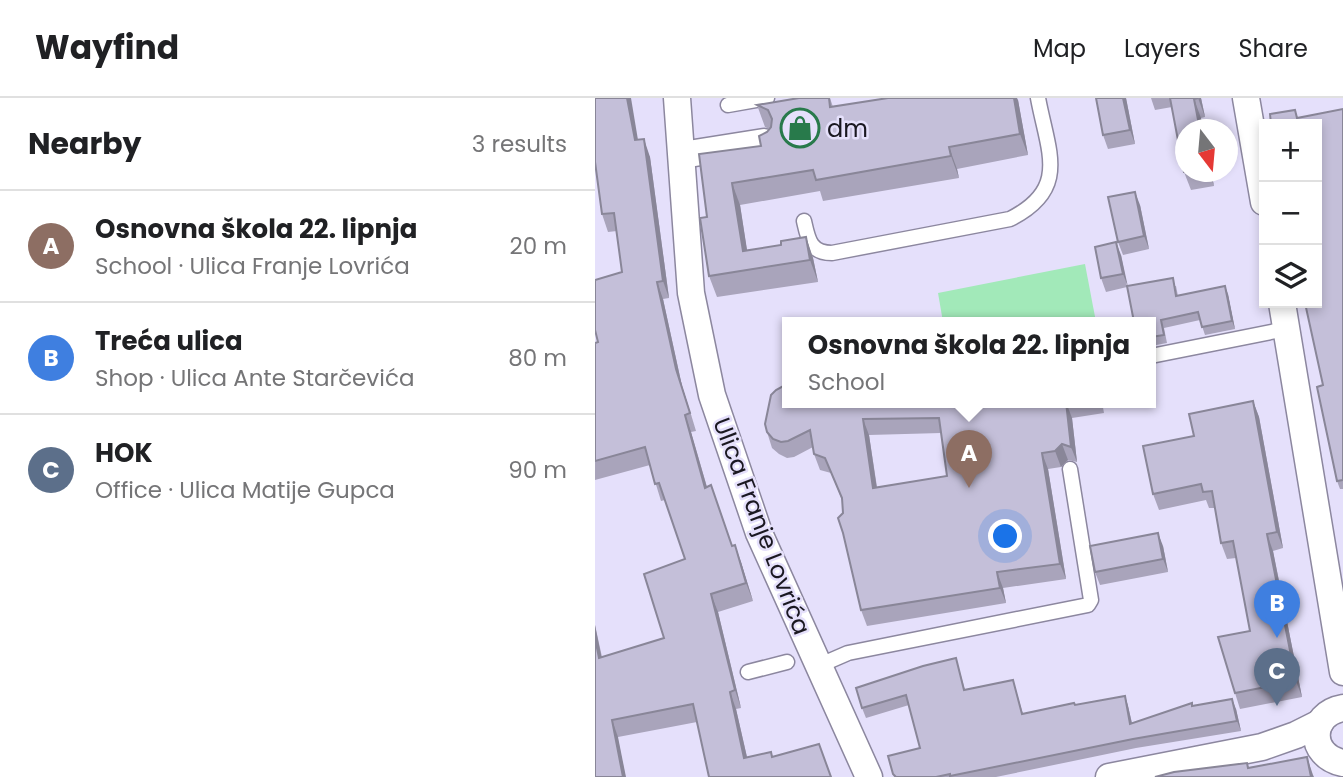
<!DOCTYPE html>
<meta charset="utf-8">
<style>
body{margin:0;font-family:Poppins,sans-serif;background:#f2f2f2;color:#202124}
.controls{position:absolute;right:21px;top:21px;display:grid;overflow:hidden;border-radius:0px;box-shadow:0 4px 10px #0003}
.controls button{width:63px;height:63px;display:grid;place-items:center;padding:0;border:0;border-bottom:2px solid #e0e0e0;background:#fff;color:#202124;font:35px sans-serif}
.compass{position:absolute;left:580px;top:21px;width:63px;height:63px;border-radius:50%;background:#fff;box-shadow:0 4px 10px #0003;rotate:164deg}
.you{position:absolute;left:411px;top:439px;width:24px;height:24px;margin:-18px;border:5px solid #fff;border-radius:50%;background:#1a73e8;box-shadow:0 0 0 10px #1a73e833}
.badge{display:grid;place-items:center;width:46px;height:46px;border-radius:50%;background:#287a4b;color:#fff;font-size:23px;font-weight:700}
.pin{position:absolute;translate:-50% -58px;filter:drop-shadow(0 2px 4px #0008)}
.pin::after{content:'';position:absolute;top:37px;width:24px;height:21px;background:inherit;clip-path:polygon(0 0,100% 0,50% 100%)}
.popup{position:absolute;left:187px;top:219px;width:374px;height:91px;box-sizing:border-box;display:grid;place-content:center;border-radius:0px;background:#fff;filter:drop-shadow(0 2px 5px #0005);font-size:23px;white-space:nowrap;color:#757577}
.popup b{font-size:26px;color:#202124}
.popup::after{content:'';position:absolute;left:50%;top:100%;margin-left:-14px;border:14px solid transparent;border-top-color:#fff}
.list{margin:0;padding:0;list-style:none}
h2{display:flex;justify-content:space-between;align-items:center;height:91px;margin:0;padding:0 28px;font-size:30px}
h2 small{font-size:23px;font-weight:400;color:#757577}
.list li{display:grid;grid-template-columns:46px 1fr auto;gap:21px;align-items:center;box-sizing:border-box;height:112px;padding:0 28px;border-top:2px solid #e0e0e0}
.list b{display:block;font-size:26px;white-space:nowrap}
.list p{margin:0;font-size:23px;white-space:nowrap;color:#757577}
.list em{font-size:23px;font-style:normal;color:#757577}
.icon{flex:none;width:38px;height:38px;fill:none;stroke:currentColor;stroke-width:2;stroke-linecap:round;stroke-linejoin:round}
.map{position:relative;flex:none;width:748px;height:679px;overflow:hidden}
header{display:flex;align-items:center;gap:42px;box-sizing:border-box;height:98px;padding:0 35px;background:#fff;border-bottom:2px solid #e0e0e0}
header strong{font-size:33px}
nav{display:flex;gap:38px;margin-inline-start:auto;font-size:24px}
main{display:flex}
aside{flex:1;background:#fff}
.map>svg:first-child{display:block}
</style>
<header>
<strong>Wayfind</strong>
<nav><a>Map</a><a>Layers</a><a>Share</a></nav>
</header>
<main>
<aside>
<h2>Nearby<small>3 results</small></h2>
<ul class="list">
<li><span class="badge" style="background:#8d6e63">A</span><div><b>Osnovna škola 22. lipnja</b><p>School · Ulica Franje Lovrića</p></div><em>20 m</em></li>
<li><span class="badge" style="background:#3f7fe0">B</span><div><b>Treća ulica</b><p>Shop · Ulica Ante Starčevića</p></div><em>80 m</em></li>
<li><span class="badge" style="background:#5c6f8a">C</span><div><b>HOK</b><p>Office · Ulica Matije Gupca</p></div><em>90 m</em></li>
</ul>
</aside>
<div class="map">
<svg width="748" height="679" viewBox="0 0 748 679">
<rect width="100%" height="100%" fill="#e5e0fb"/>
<!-- green -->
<polygon fill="#a2e9b9" points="490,166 501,224 348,224 343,195"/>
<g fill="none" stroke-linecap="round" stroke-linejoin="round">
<defs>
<g id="lane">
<polyline points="133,7 172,0"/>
<path d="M209,123C213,141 215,155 237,155L415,121C475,91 453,54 443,0"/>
<polyline points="556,258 691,231"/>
<polyline points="223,568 253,555 493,507 496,502 475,371"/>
<polyline points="153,574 192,564"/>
</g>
<g id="street">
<polyline points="82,0 96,195 117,297 164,435 274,679"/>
<polyline points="651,0 669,104"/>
<polyline points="87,57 169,44"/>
<polyline points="687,205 748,574"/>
<path d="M748,610C713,616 713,658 748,665"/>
<polyline points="514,679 667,649 701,637 725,625"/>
</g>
</defs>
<!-- lane casing -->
<use href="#lane" stroke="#8c879f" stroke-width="17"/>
<!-- street casing -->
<use href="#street" stroke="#8c879f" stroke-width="29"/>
<!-- lane -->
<use href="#lane" stroke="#fff" stroke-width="14"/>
<!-- street -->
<use href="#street" stroke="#fff" stroke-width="26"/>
</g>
<!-- wall -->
<g fill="#a9a4bb" fill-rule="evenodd">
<polygon points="204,0 235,0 238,9 423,2 433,57 362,71 364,80 228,103 225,93 145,107 152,153 186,147 211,139 218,160 223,184 122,199 114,178 112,119 166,48 172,34 174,31 170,29 162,7"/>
<polygon points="501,0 531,0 540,46 513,51 508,37"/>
<polygon points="556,0 606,0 610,19 606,20 591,74 616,74 619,88 596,92 589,74 577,9 560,12"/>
<polygon points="748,11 748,391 745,391 742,383 728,287"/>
<polygon points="43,42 55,59 74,200 68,201 87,288 101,333 96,334 112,389 137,448 146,464 158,503 123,514 146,610 141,611 152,659 176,654 178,659 114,679 102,624 23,639 0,679 0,527 7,559 69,540 90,461 70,402 66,403 55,367 0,382 0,245 3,244 27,174 22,133 13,134 7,116"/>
<polygon points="545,107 554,151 528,157 523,144"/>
<polygon points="526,157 532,188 581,188 583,198 633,196 640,231 610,237 605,222 569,230 572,245 556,248 556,224 532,189 511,194 506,180"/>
<polygon points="658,303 664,319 688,450 678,453 707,599 645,611 640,595 655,533 641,460 632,461 626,445 620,410 614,410 611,402 564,412 558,396 599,338"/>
<path d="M192,304H507L509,315L477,320L482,364L473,362L466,369L453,371L471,481L408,490L411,505L272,528L266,512L247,402L236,375L225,372L219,356L218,349L199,359L192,360L184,356L177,350L172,334ZM346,335L352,378L282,389L274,337Z"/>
<polygon points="568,448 573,474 505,487 500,474"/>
<polygon points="361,560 370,592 418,582 428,616 530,598 533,608 537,625 598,608 641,611 646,633 541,650 401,679 299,679 293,658 325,650 314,607 271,620 267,610"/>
</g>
<!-- shaded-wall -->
<g fill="#898698">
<polygon points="32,0 36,0 46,60 40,42"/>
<polygon points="419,0 422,0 423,2 433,57 425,36"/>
<polygon points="528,0 531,0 540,46 535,32"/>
<polygon points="603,0 606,0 610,19"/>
<polygon points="599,1 606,20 608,32 605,32"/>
<polygon points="49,41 55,59 74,200 68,183"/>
<polygon points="354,49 362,71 364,80 356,58"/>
<polygon points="614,74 616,74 619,88"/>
<polygon points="137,85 145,107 155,171 148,153"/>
<polygon points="540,94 545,107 554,151 549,138"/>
<polygon points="211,139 218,160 223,184 215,162"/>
<polygon points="521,144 526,157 533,189 528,176"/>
<polygon points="62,184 68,201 87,288 101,333 81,271"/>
<polygon points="630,188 633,196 640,231 637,223"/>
<polygon points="658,303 664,319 688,450 682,434"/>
<polygon points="471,304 477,320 482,364 476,349"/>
<polygon points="90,317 96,334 117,407 110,390"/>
<polygon points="268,321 274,337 284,405 278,390"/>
<polygon points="467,346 473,362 466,369 460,353"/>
<polygon points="447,355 453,371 471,481 465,466"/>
<polygon points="563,435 568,448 573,474 568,461"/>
<polygon points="672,436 678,453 707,599 701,583"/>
<polygon points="140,447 146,464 158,503 151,485"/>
<polygon points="402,474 408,490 411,505 405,490"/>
<polygon points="116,496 123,514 146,610 140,592"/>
<polygon points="0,527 10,577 4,560 0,540"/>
<polygon points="135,594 141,611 156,677 149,660"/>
<polygon points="530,598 533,608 539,635 535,626"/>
<polygon points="637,601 641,611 646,633 642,623"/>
<polygon points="17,622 23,639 31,679 28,679"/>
<polygon points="712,659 718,677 719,679 716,679"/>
</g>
<!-- building -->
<g fill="#c4bfd9" stroke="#898698" stroke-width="2" fill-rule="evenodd">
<polygon points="0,0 32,0 40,42 49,41 68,183 62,184 81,271 95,315 90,317 110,390 116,387 137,448 140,447 151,485 116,496 140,592 135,594 149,660 176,654 177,659 224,646 236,679 114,679 98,606 17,622 28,679 0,679 0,540 4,560 69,540 49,476 90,461 64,385 60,386 50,349 0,363 0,245 3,244 0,232 0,182 27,174 19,115 7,116 0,64"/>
<polygon points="204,0 234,0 235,9 293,0 419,0 425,36 354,49 356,58 221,82 218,72 137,85 148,153 186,147 186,143 211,139 215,162 114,178 105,120 112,119 104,56 166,48 164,38 172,34 176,29 177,21 173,12 162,7"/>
<polygon points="501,0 528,0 535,32 508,37"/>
<polygon points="575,0 603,0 599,1 605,32 591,32 591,74 589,74"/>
<polygon points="748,11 748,382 742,383 722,289 728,287 710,205 722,205 722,26 676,26 675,16 700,12 702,20"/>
<polygon points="540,94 549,138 523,144 513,99"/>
<polygon points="521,144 528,176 506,180 500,149"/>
<polygon points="578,180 581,198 630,188 637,223 607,229 603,214 566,222 569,237 556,239 556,224 539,224 532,188"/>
<path d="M192,286V304H471L476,349L467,346L460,353L447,355L465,466L402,474L405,490L266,512L248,435L243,420L248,415L247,400L230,360L219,356L215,332L193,343L186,344L178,341L172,334L170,326L176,297L181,292ZM344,320L352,378L278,390L268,321Z"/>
<polygon points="658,303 682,434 672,436 701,583 640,595 623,539 655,533 638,443 626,445 617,393 608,394 606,386 558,396 548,348 599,338 594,316"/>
<polygon points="563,435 568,461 500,474 495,448"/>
<polygon points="361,560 369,592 418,582 427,616 479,605 480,607 530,598 535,626 597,605 597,608 637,601 642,623 538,641 355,678 355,676 341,679 301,679 298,676 293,658 325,650 311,597 267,610 261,590 328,568"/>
<polygon points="712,659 716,679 560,679 579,674 652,665 653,670"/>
</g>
<!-- icons -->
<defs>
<symbol id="shop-ring" viewBox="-11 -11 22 22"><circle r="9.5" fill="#e5e0fb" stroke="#287a4b" stroke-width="1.5"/><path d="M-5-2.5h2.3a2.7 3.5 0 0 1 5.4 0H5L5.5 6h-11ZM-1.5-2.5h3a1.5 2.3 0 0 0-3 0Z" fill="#287a4b"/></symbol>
</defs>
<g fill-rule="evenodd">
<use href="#shop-ring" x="183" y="8" width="44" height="44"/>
</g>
<g text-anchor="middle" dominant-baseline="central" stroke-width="5" stroke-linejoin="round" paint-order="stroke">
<!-- poi labels -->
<g font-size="24" fill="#1a1821" stroke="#e5e0fb" text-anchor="start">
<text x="232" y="30">dm</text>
</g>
<!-- street labels -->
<g font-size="24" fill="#1a1821" stroke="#e5e0fb">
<text transform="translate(167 428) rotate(69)">Ulica Franje Lovrića</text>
</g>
</g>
</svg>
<div class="controls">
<button>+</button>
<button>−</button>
<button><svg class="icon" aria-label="layers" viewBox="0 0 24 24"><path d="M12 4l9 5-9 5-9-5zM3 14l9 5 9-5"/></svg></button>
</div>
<svg class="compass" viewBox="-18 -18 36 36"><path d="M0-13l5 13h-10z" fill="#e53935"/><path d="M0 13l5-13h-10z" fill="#757577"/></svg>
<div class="you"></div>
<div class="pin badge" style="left:374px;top:390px;background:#8d6e63">A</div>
<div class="popup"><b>Osnovna škola 22. lipnja</b>School</div>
<div class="pin badge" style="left:682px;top:540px;background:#3f7fe0">B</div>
<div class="pin badge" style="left:682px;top:608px;background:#5c6f8a">C</div>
</div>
</main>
